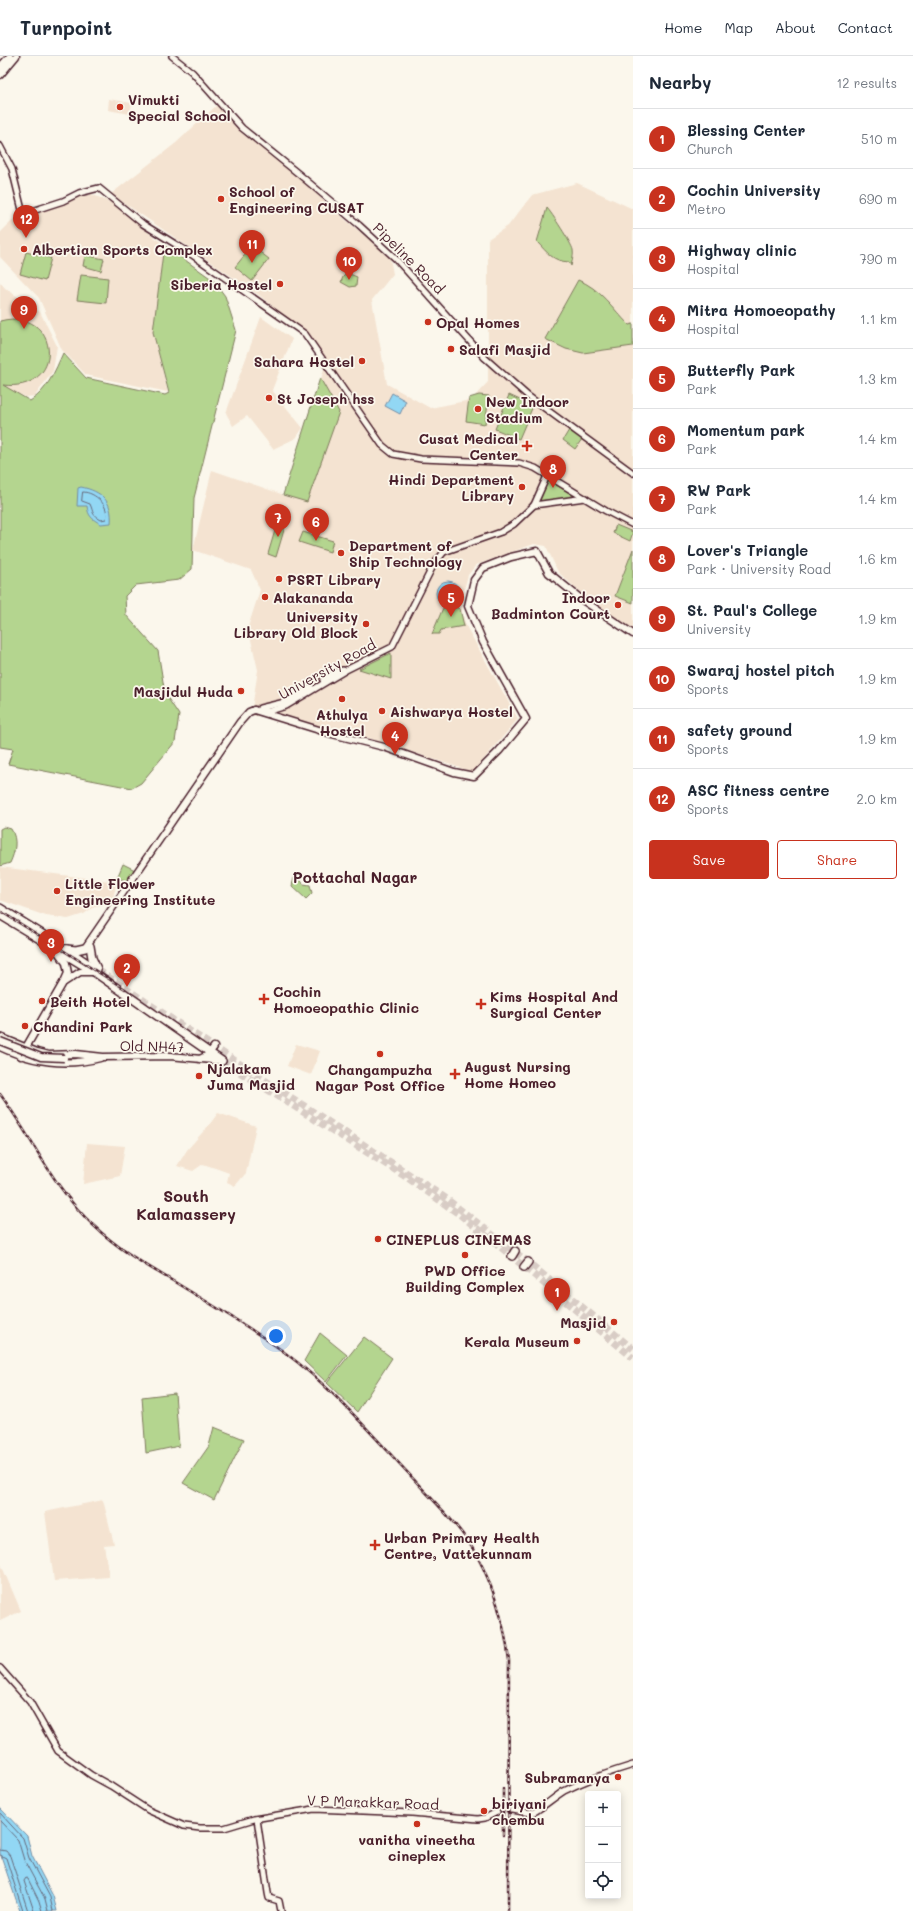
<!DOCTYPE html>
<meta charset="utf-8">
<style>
body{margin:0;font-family:Mali,sans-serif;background:#f2f2f3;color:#1f2937}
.controls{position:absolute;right:12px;bottom:12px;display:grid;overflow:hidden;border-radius:4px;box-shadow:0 2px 10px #0003}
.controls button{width:36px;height:36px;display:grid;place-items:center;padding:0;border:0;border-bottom:1px solid #e0e1e3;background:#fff;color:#1f2937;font:20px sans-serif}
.you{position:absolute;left:276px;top:1280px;width:14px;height:14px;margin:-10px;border:3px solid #fff;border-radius:50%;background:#1a73e8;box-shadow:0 0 0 6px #1a73e833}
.badge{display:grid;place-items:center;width:26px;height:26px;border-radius:50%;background:#c8321e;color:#fff;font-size:13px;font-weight:700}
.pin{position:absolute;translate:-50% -33px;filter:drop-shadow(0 1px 2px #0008)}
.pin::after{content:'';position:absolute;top:21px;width:14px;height:12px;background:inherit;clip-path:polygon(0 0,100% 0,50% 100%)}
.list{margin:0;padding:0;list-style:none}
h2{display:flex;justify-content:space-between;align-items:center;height:52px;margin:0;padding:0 16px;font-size:17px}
h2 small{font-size:13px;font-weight:400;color:#747a83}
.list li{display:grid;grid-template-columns:26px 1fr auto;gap:12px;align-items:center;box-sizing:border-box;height:60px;padding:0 16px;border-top:1px solid #e0e1e3}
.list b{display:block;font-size:15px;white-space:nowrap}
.list p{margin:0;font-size:13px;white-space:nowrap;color:#747a83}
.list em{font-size:13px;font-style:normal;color:#747a83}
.actions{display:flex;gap:8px;padding:12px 16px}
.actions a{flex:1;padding:9px 0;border:1px solid #c8321e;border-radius:4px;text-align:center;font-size:14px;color:#c8321e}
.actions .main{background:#c8321e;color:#fff}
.icon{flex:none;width:22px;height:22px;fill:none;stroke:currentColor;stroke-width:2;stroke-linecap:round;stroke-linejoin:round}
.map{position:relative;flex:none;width:633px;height:1855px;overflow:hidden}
header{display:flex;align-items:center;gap:24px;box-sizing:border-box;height:56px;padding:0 20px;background:#fff;border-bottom:1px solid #e0e1e3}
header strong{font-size:19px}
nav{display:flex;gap:22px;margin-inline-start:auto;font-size:14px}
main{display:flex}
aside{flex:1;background:#fff}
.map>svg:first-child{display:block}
</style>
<header>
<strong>Turnpoint</strong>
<nav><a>Home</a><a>Map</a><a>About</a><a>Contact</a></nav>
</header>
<main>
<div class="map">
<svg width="633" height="1855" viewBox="0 0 633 1855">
<rect width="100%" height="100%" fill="#fbf7ec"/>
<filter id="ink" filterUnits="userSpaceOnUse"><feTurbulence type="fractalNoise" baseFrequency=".025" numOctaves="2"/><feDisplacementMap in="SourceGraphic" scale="8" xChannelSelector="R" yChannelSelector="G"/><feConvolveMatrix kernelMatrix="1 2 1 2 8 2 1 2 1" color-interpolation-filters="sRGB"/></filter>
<g filter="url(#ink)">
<!-- built -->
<g fill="#f4e3d1">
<polygon points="109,43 132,47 130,58 108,54"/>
<polygon points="217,49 301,123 330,151 365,180 389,197 393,218 372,244 387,328 430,352 471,344 488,326 488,183 508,170 532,139 577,127 633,153 633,573 610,563 558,516 546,490 534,488 476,509 468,519 464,533 462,556 466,570 518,663 473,716 341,673 251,659 258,614 248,571 260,534 251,514 193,494 212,414 284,439 325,310 304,277 259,239 111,138 176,87"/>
<polygon points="91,138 112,147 164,189 153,276 168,336 86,319 62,294 39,242 0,201 0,177 16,161 49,149"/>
<polygon points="0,226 5,232 40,256 57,290 53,315 35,340 26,341 0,330"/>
<polygon points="261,261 292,283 272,334 303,372 296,382 273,393 247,360 233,370 226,357"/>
<polygon points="0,811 117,826 112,846 92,852 84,858 68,863 46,860 0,844"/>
<polygon points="296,988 320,995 311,1019 287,1010"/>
<polygon points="218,1057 256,1070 246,1117 235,1130 227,1126 229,1117 218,1113 203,1108 193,1115 177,1110 187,1094 209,1069"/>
<polygon points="87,1087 125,1090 120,1120 83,1128"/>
<polygon points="103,1444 114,1488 104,1489 109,1521 54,1525 45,1456"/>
<polygon points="0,1506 21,1555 0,1565"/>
</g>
<!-- green -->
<g fill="#b4d58f" stroke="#7f7a5d">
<path d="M547,152C551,156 572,188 573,194C574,199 572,205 571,210L569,206C552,205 548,197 537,186Z"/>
<path d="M164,189L213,224L225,240L236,274L194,442L192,513L179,524L136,529L125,540L126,559L158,595L165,638L179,659L175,686L141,727L132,732L8,708L13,693L0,691V265C60,249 68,337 3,329L30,345C47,335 55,315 63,297L86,322L165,339L169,337L153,276Z"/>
<polygon points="252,190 269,203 252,225 235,211"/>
<polygon points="26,196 51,202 45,225 20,218"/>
<polygon points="85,199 104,203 101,215 83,210"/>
<polygon points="347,217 357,221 356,230 350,231 341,226 343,221"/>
<polygon points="81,219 108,222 106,247 77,244"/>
<path d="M578,224C600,232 613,253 629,269L633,268V290L583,297L566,293L545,283Z"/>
<polygon points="320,322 339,356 307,446 283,439"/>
<polygon points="479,339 489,340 485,368 466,365 469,342"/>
<polygon points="509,339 533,350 519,383 495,373"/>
<polygon points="569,374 582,383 575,393 563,384"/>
<polygon points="548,424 576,441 538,445"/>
<polygon points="279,461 287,464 276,501 268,498"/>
<polygon points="616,469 633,476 630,485 613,477"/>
<polygon points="303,476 333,485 330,496 299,486"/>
<polygon points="633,493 633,547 615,540"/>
<polygon points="453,550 460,553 464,570 441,574 439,578 432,578 443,552"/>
<polygon points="391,597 391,623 359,613"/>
<path d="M4,771L11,773C18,784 15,796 10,807L0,810V773Z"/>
<polygon points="123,808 135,814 127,825 117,822"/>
<polygon points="294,822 301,824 303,828 310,829 312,837 306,843 292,830"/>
<polygon points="320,1277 347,1299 326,1326 304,1305"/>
<polygon points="364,1281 392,1302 357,1356 327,1327"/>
<polygon points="175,1337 179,1390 146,1397 142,1341"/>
<polygon points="214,1371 244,1383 214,1444 183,1427 209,1390"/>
</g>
<!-- water -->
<g fill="#92d7f4" stroke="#758da4">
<polygon points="392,337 406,345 400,358 385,350"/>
<path d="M81,431C101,435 113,445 111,467L101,468C92,463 88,460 87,450H77L78,432Z"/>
<circle cx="448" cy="537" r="12"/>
<polygon points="0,1752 27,1780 32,1800 53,1840 57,1855 20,1855 0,1797"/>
</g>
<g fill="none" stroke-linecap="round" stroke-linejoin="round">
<!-- shore -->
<g stroke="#67697b" stroke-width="1">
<path d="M83,436C95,436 110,450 106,463L101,464C91,458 94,457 90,448L82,445Z"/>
<circle cx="448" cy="537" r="8"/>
<polyline points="0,1757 23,1782 29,1802 50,1841 53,1855"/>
<polyline points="0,1765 18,1784 24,1804 45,1843 48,1855"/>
<polyline points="0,1794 6,1795 10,1800 28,1855"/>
<polyline points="0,1799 6,1802 23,1855"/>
<polyline points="34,1855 24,1825 26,1822 28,1823 39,1845 42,1855"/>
</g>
<!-- minor-tunnel -->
<polyline stroke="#d8ccc5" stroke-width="5" stroke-dasharray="5 2.5" stroke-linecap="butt" points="497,1756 510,1754"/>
<!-- highway-tunnel -->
<g stroke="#d8ccc5" stroke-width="7" stroke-dasharray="7 3.5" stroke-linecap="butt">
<polyline points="98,914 214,991 444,1141 528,1206 633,1293"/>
<polyline points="222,1005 406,1121 459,1158 498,1189 633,1302"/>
</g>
<defs>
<g id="minor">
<polyline points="172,0 192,16 242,72 300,119 359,169 396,203 485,302 528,340 633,417"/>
<polyline points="0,90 12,113 23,158 63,145 79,137 99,132 143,168 188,196 305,278 382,389 393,398 421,403 519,407 535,412 606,455 633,469"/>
<polyline points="534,449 585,442"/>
<polyline points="323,624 335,616 343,614"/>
<polyline points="260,652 285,646 311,631"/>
<polyline points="261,655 270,655 286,650 346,614 392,591 434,508 444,496 501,476 514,468 534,449 547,420"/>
<polyline points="0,1612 30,1646 58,1695 91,1719 111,1730 148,1754 184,1770 200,1772 224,1772 254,1763 314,1753 412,1757 478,1763 485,1762 497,1756"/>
<path d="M510,1754C518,1754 526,1758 534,1756C538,1755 557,1739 564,1735C586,1724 610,1716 633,1709"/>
<polyline points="257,1763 268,1837 269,1842 279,1845 281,1855"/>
</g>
<g id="major">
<polyline points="0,11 10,0"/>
<polyline points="0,19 16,0"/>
<polyline points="254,654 332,678 384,691 454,716 474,720 499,695 526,663 483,586 468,550 474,524 483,512 511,501 537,495 549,517 581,543 633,578"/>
<polyline points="85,892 240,666 249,656 254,654"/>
<polyline points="57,895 66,907 68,917 64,926"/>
<polyline points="0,981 37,996 49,999 76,998 103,1001 170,1000 222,1005"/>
<path d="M0,991C32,1006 66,1011 100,1002"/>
<polyline points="21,1000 63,927 80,916 94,916"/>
<polyline points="200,1003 208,999 214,991"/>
</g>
<g id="highway">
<polyline points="0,852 47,881"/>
<polyline points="0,859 94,916 222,1005"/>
<polyline points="90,890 92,902 97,913"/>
<polyline points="66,893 96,913"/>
<polyline points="67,893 76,894 85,892"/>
<polyline points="512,1200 515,1195"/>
<polyline points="524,1211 528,1206"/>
</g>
</defs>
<!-- minor casing -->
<use href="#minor" stroke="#4a1f2b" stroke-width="8"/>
<!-- major casing -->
<use href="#major" stroke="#4a1f2b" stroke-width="9"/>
<!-- highway casing -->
<use href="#highway" stroke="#4a1f2b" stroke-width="10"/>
<!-- minor -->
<use href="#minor" stroke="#fbf7ec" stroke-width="5"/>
<!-- major -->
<use href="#major" stroke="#fbf7ec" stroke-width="6"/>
<!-- highway -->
<use href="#highway" stroke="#fbf7ec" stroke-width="7"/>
<defs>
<g id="rail">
<polyline points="0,855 125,933"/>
<path d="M0,1038C32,1081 53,1132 93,1169C117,1192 145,1209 173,1225C204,1244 236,1263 267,1284C322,1320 364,1370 409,1418C432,1444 460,1469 477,1500C495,1533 504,1566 509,1604L508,1855"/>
<polyline points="503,1779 503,1733"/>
</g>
</defs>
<!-- rail casing -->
<use href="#rail" stroke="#4a1f2b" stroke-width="2.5"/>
<!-- rail -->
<use href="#rail" stroke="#fbf7ec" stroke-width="1" stroke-dasharray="3" stroke-linecap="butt"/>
<defs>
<polyline id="major-bridge" points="0,985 41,1001 64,1002"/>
</defs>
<!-- major-bridge casing -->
<use href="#major-bridge" stroke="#4a1f2b" stroke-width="9" stroke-linecap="butt"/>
<!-- major-bridge -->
<use href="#major-bridge" stroke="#fbf7ec" stroke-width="6"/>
</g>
</g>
<!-- markers -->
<g fill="#c8321e" stroke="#fbf7ec" stroke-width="1.5">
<circle cx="120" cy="51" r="4"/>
<circle cx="221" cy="143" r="4"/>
<circle cx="24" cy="193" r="4"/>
<circle cx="280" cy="228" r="4"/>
<circle cx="428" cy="266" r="4"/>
<circle cx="451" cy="293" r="4"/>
<circle cx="362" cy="305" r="4"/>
<circle cx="269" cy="342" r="4"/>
<circle cx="478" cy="353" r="4"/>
<path d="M525 384h4v4h4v4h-4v4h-4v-4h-4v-4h4z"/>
<circle cx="522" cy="431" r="4"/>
<circle cx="341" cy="497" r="4"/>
<circle cx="279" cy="523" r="4"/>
<circle cx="265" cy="541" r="4"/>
<circle cx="618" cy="549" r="4"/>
<circle cx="366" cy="568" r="4"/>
<circle cx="241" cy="635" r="4"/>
<circle cx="342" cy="643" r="4"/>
<circle cx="382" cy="655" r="4"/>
<circle cx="57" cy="835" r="4"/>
<path d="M262 937h4v4h4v4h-4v4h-4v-4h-4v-4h4z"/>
<circle cx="42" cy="945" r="4"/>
<path d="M479 942h4v4h4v4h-4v4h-4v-4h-4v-4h4z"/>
<circle cx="25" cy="970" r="4"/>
<circle cx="380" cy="998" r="4"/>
<path d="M453 1012h4v4h4v4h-4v4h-4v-4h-4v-4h4z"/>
<circle cx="199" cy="1020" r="4"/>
<circle cx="378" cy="1183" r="4"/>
<circle cx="465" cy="1199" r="4"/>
<circle cx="614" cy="1266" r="4"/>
<circle cx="577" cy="1285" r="4"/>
<path d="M373 1483h4v4h4v4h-4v4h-4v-4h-4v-4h4z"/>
<circle cx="618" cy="1721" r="4"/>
<circle cx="484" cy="1755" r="4"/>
<circle cx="417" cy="1768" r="4"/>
</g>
<g text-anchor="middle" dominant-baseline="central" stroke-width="3.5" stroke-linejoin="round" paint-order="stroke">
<!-- poi labels -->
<g font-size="14" font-weight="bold" fill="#4a1f2b" stroke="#fbf7ec" text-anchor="start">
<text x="128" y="43">Vimukti<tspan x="128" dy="16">Special School</tspan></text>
<text x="229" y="135">School of<tspan x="229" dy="16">Engineering CUSAT</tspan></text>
<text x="32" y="193">Albertian Sports Complex</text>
<text x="272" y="228" text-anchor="end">Siberia Hostel</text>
<text x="436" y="266">Opal Homes</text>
<text x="459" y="293">Salafi Masjid</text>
<text x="354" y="305" text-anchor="end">Sahara Hostel</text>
<text x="277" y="342">St Joseph hss</text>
<text x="486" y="345">New Indoor<tspan x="486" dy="16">Stadium</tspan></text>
<text x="518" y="382" text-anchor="end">Cusat Medical<tspan x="518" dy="16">Center</tspan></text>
<text x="514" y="423" text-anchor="end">Hindi Department<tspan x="514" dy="16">Library</tspan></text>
<text x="349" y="489">Department of<tspan x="349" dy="16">Ship Technology</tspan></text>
<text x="287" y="523">PSRT Library</text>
<text x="273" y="541">Alakananda</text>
<text x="610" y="541" text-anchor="end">Indoor<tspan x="610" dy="16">Badminton Court</tspan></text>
<text x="358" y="560" text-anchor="end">University<tspan x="358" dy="16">Library Old Block</tspan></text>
<text x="233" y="635" text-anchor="end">Masjidul Huda</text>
<text x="390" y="655">Aishwarya Hostel</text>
<text x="342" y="658" text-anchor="middle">Athulya<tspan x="342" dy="16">Hostel</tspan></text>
<text x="65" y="827">Little Flower<tspan x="65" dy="16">Engineering Institute</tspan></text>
<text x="273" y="935">Cochin<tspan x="273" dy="16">Homoeopathic Clinic</tspan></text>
<text x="490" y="940">Kims Hospital And<tspan x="490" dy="16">Surgical Center</tspan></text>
<text x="50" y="945">Beith Hotel</text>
<text x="33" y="970">Chandini Park</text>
<text x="464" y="1010">August Nursing<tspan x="464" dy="16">Home Homeo</tspan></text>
<text x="207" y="1012">Njalakam<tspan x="207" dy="16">Juma Masjid</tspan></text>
<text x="380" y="1013" text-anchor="middle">Changampuzha<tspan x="380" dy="16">Nagar Post Office</tspan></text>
<text x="386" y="1183">CINEPLUS CINEMAS</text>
<text x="465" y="1214" text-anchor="middle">PWD Office<tspan x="465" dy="16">Building Complex</tspan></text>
<text x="606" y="1266" text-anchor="end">Masjid</text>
<text x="569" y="1285" text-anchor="end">Kerala Museum</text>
<text x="384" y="1481">Urban Primary Health<tspan x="384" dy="16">Centre, Vattekunnam</tspan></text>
<text x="610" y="1721" text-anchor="end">Subramanya</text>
<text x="492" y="1747">biriyani<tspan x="492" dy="16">chembu</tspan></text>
<text x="417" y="1783" text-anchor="middle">vanitha vineetha<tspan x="417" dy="16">cineplex</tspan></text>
</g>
<!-- street labels -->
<g font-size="14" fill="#4a1f2b" stroke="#fbf7ec">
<text transform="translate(409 202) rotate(45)">Pipeline Road</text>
<text transform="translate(327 613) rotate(-29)">University Road</text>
<text transform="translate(152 990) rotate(1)">Old NH47</text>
<text transform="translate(373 1746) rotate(2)">V P Marakkar Road</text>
</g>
<!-- neighbourhood labels -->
<g font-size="15" font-weight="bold" fill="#4a1f2b" stroke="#fbf7ec">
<text x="355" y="821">Pottachal Nagar</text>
</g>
<!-- quarter labels -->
<g font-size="16" font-weight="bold" fill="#4a1f2b" stroke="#fbf7ec">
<text x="186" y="1139">South<tspan x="186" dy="18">Kalamassery</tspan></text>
</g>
</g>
</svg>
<div class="controls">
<button>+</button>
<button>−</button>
<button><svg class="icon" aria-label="locate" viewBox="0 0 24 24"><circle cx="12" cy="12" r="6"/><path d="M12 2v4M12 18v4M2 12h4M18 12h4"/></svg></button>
</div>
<div class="you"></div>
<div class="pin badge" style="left:557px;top:1255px">1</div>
<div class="pin badge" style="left:127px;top:931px">2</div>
<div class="pin badge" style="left:51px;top:906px">3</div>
<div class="pin badge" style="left:395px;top:699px">4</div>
<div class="pin badge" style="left:451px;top:561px">5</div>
<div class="pin badge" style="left:316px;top:485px">6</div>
<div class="pin badge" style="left:278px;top:481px">7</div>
<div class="pin badge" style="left:553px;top:432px">8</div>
<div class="pin badge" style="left:24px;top:273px">9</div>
<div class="pin badge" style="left:349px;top:224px">10</div>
<div class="pin badge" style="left:252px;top:207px">11</div>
<div class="pin badge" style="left:26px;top:182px">12</div>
</div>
<aside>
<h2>Nearby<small>12 results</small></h2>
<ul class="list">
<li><span class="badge">1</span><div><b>Blessing Center</b><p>Church</p></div><em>510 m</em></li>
<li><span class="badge">2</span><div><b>Cochin University</b><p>Metro</p></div><em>690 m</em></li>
<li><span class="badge">3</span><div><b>Highway clinic</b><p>Hospital</p></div><em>790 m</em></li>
<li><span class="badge">4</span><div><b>Mitra Homoeopathy</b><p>Hospital</p></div><em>1.1 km</em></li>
<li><span class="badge">5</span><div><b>Butterfly Park</b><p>Park</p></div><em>1.3 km</em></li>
<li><span class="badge">6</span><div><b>Momentum park</b><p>Park</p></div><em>1.4 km</em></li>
<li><span class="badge">7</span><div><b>RW Park</b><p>Park</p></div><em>1.4 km</em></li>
<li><span class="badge">8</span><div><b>Lover's Triangle</b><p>Park · University Road</p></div><em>1.6 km</em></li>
<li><span class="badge">9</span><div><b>St. Paul's College</b><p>University</p></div><em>1.9 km</em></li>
<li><span class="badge">10</span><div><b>Swaraj hostel pitch</b><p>Sports</p></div><em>1.9 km</em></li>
<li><span class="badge">11</span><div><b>safety ground</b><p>Sports</p></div><em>1.9 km</em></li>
<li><span class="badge">12</span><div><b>ASC fitness centre</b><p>Sports</p></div><em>2.0 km</em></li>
</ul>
<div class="actions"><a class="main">Save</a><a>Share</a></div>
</aside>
</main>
